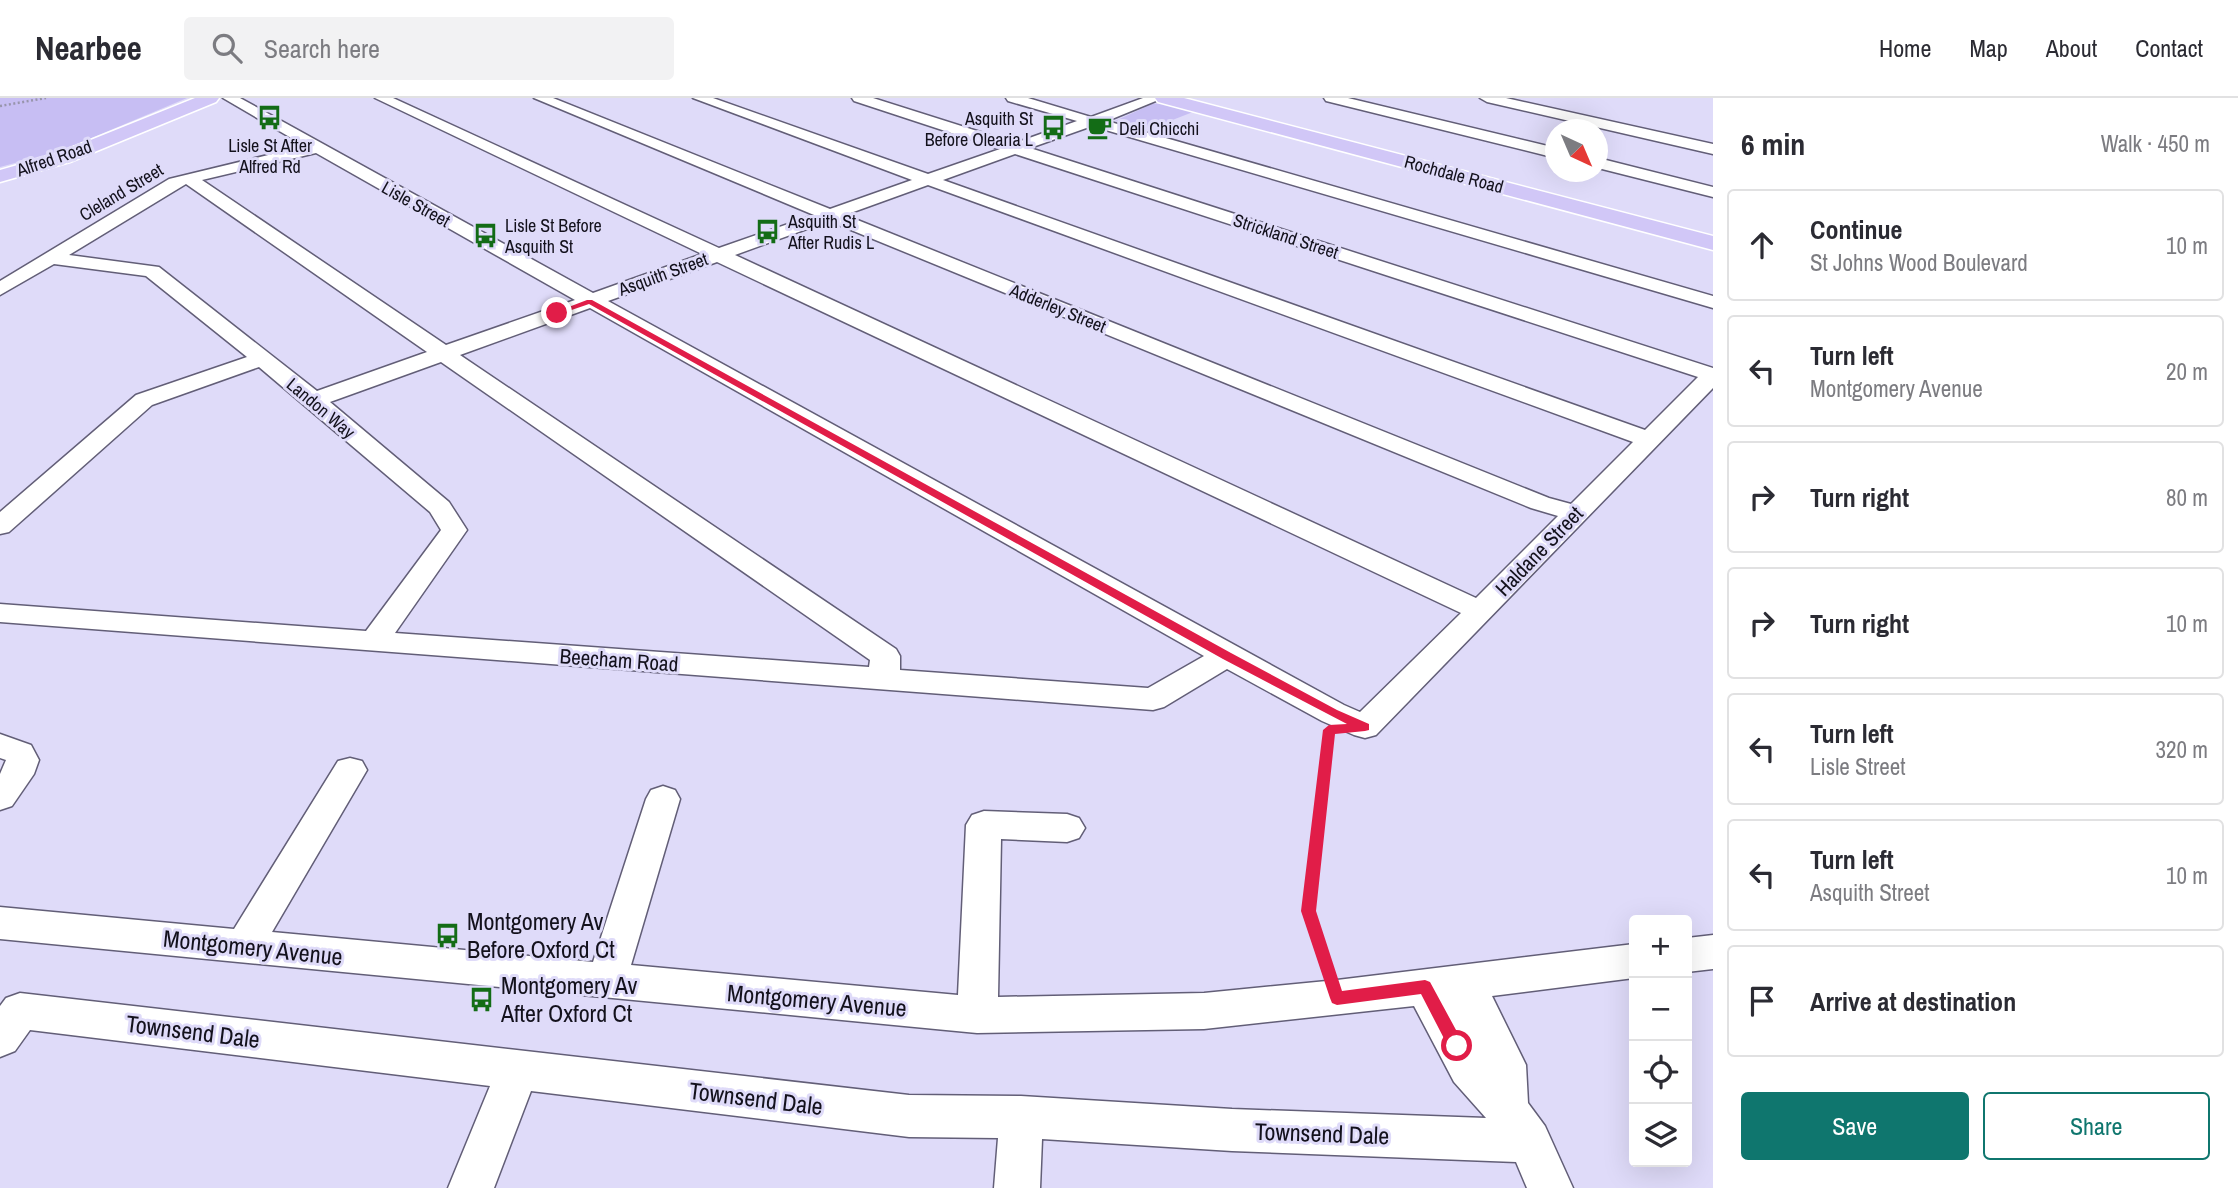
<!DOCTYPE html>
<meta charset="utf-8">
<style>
body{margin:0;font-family:"Archivo Narrow",sans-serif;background:#f2f2f3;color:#2b2b33}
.controls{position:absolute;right:21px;bottom:21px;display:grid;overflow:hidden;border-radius:7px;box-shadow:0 7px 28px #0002}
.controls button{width:63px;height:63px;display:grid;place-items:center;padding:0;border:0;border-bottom:2px solid #e1e1e2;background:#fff;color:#2b2b33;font:35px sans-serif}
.compass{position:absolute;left:1545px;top:21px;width:63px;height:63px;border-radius:50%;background:#fff;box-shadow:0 7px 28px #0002;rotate:136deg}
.stop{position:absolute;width:21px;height:21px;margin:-16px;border:5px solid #e11d48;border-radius:50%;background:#fff}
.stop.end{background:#e11d48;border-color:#fff;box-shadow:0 2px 7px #0008}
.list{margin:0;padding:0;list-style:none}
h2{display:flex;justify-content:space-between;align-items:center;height:91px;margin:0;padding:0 28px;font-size:30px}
h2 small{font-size:23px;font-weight:400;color:#7c7c81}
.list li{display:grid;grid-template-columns:46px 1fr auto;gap:21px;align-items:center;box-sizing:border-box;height:112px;margin:0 14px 14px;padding:0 14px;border:2px solid #e1e1e2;border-radius:7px}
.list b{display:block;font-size:26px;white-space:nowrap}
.list p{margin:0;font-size:23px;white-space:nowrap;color:#7c7c81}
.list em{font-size:23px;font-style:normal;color:#7c7c81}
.actions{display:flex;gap:14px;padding:21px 28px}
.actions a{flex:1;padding:16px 0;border:2px solid #0f766e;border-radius:7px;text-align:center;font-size:24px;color:#0f766e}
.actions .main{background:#0f766e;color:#fff}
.icon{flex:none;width:38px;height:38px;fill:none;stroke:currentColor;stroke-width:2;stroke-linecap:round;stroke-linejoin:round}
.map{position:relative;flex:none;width:1713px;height:1090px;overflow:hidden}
header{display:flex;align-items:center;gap:42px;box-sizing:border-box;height:98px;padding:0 35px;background:#fff;border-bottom:2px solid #e1e1e2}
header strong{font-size:33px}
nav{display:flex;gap:38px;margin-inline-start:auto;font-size:24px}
.search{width:490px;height:63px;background:#f2f2f3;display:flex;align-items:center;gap:18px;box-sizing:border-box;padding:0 24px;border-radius:7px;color:#7c7c81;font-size:26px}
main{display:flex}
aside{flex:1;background:#fff}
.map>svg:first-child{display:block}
</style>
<header>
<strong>Nearbee</strong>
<div class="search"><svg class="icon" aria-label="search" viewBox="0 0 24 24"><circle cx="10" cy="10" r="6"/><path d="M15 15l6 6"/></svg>Search here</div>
<nav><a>Home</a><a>Map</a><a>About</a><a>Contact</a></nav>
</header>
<main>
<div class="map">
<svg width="1713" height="1090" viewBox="0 0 1713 1090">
<rect width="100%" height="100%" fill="#dfdbf9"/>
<!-- green -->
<g fill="#c7bef3">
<polygon points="0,0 187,0 63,52 0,69"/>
<polygon points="1163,5 1198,12 1147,32 1115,23 1152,6"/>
</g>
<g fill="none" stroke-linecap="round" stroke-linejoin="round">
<defs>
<g id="minor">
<path d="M223,0H240L593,195L702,156L375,0H393L719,150L814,117L534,0H553L830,111L912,82L693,0H713L928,76L1000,51L854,3L852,0H873L1015,45L1077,23L1008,3L1006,0H1028L1091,19L1143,0H1163L1107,23L1713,198V210L1092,28L1030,50L1713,270V290L1376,637L1365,640L1354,637L1322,623L1227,571L1164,609L1153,612L0,524V506L366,533L441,432L430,414L259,269L152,307L9,434L0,436V414L136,297L247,259L146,178L54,166L0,197V183L169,81L305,48ZM316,55L575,202L446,247L202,82ZM1015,56L1698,279L1645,332L943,82ZM186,86L427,254L317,293L159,169L69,157ZM928,87L1633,344L1571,406L1549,400L845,117ZM829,123L1531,410L1558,418L1476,500L735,157ZM717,164L1461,515L1360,614L1344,607L608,203ZM590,210L1204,558L1148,590L900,572V558L896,551L460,257ZM441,264L870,562L869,569L395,535L467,432L449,404L330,304Z"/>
<polygon points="1324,0 1348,0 1556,50 1556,60 1326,3"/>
<polygon points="1480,0 1506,0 1713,46 1713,56 1487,4"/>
<polygon points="1598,60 1713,89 1713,99 1598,70"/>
<polygon points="0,636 31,647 39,662 34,676 12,708 0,712 0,676 6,662 0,660"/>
<polygon points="350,660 362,663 367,672 272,834 593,864 646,701 651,692 663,688 675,692 680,701 631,867 958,897 966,727 972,717 984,713 1067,716 1079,720 1085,730 1079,740 1067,744 1001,741 998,899 1204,895 1337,882 1634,846 1634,880 1492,898 1526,967 1528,1005 1545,1028 1573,1090 1527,1090 1516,1064 1232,1053 1042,1041 1040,1090 994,1090 998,1040 909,1039 531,993 494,1090 448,1090 490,988 30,932 15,953 0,959 0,908 6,900 20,895 909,997 1021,998 1232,1011 1486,1020 1454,984 1414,908 1204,931 977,935 0,841 0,809 234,831 338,663"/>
<polygon points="1713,837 1713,871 1687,874 1687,840"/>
</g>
<g id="major">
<polygon points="195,0 219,0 216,4 70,64 0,84 0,72 56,56"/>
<polygon points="1155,0 1184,0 1713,138 1713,152 1158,4"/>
</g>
</defs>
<!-- minor casing -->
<use href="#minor" stroke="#625e77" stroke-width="3"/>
<!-- major casing -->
<use href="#major" stroke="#fff" stroke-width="3"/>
<!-- path-far2 -->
<polyline stroke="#9895ac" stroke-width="2.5" stroke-dasharray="2 2.5" stroke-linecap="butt" points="0,8 46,0"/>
<!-- path-far1 -->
<polyline stroke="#9895ac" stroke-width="4.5" stroke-dasharray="3.5 5" stroke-linecap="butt" points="1314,760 1328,638"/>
<!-- path -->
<polyline stroke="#9895ac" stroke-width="6" stroke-dasharray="4.5 7" stroke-linecap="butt" points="1314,758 1308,813 1327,871"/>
<!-- minor -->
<use href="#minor" fill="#fff" fill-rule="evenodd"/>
<!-- major -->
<use href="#major" fill="#d1c7f7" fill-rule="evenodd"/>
</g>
<!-- route -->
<polygon fill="#e11d48" points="587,202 592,202 1231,555 1337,612 1369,626 1369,632 1365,633 1335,636 1316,813 1342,893 1425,882 1430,884 1462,943 1465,948 1462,954 1457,956 1451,954 1421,896 1337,907 1332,905 1330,900 1301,813 1323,632 1329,627 1347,626 1223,561 589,206 557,217 553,215"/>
<!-- icons -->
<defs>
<symbol id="bus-bare" viewBox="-9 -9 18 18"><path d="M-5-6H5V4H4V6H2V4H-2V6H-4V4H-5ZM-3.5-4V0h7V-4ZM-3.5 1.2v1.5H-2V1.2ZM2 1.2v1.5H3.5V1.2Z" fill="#136c16" stroke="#dfdbf9" stroke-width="2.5" paint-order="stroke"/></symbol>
<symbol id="cafe-bare" viewBox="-9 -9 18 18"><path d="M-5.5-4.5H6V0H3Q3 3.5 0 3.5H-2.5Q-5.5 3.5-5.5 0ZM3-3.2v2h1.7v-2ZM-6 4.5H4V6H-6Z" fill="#136c16" stroke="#dfdbf9" stroke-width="2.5" paint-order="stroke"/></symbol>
</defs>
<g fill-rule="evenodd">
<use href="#bus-bare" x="252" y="2" width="35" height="35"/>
<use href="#bus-bare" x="1036" y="12" width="35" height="35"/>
<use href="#cafe-bare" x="1082" y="12" width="35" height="35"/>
<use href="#bus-bare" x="750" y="116" width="35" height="35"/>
<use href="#bus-bare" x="468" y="120" width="35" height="35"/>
<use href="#bus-bare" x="430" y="820" width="35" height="35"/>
<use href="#bus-bare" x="464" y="884" width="35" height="35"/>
</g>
<g text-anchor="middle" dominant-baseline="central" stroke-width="6" stroke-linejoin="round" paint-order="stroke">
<!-- far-poi labels -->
<g font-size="18" fill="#13111c" stroke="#dfdbf9" text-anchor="start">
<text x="1033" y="20" text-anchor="end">Asquith St<tspan x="1033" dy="21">Before Olearia L</tspan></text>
<text x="1119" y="30">Deli Chicchi</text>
<text x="270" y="47" text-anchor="middle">Lisle St After<tspan x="270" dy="21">Alfred Rd</tspan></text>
<text x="788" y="123">Asquith St<tspan x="788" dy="21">After Rudis L</tspan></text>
<text x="505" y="127">Lisle St Before<tspan x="505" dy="21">Asquith St</tspan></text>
</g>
<!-- far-street labels -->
<g font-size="18" fill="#13111c" stroke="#dfdbf9">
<text transform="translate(54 60) rotate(-19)">Alfred Road</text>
<text transform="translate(1454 76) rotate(15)">Rochdale Road</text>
<text transform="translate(121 94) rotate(-31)">Cleland Street</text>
<text transform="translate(416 106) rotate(29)">Lisle Street</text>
<text transform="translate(1286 138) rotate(18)">Strickland Street</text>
<text transform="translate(663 176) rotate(-20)">Asquith Street</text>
<text transform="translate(1058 210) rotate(22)">Adderley Street</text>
<text transform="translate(321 310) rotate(40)">Landon Way</text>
</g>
<!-- street labels -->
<g font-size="21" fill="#13111c" stroke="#dfdbf9">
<text transform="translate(1539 453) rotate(-46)">Haldane Street</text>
<text transform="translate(619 562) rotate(4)">Beecham Road</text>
</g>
<!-- near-poi labels -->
<g font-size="24" fill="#13111c" stroke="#dfdbf9" text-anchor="start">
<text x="467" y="823">Montgomery Av<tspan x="467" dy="28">Before Oxford Ct</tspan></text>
<text x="501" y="887">Montgomery Av<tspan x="501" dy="28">After Oxford Ct</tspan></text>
</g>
<!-- near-street labels -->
<g font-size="24" fill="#13111c" stroke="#dfdbf9">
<text transform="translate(253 849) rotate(6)">Montgomery Avenue</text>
<text transform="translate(817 902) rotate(5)">Montgomery Avenue</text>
<text transform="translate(193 933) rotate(7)">Townsend Dale</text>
<text transform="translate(756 1000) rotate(7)">Townsend Dale</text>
<text transform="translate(1322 1035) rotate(2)">Townsend Dale</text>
</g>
</g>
</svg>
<div class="controls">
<button>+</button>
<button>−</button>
<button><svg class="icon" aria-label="locate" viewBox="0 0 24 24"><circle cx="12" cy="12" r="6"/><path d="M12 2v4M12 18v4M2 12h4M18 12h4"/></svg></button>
<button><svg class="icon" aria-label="layers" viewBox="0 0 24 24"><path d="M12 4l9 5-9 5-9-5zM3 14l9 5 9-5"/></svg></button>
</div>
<svg class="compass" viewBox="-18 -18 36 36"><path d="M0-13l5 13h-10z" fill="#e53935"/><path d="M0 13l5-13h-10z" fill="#7c7c81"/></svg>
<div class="stop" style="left:1457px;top:948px"></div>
<div class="stop end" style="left:557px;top:215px"></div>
</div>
<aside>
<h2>6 min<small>Walk · 450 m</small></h2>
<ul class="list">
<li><svg class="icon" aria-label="ahead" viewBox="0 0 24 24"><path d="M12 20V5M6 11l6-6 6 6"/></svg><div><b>Continue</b><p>St Johns Wood Boulevard</p></div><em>10 m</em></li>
<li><svg class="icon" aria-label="left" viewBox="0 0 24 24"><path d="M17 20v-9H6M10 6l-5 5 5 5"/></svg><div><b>Turn left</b><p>Montgomery Avenue</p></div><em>20 m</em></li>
<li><svg class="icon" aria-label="right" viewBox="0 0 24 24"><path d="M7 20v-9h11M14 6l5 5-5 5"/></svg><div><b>Turn right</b></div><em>80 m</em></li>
<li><svg class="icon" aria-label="right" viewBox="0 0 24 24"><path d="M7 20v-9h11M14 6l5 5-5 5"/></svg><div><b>Turn right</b></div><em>10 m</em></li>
<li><svg class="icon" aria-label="left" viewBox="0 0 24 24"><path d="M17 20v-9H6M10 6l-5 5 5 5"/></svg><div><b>Turn left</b><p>Lisle Street</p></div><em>320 m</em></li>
<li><svg class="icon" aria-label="left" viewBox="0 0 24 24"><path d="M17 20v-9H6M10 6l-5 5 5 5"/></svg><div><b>Turn left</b><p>Asquith Street</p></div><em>10 m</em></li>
<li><svg class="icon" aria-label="arrive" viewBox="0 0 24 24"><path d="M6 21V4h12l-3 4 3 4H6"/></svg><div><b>Arrive at destination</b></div></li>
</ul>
<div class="actions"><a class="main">Save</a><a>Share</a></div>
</aside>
</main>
